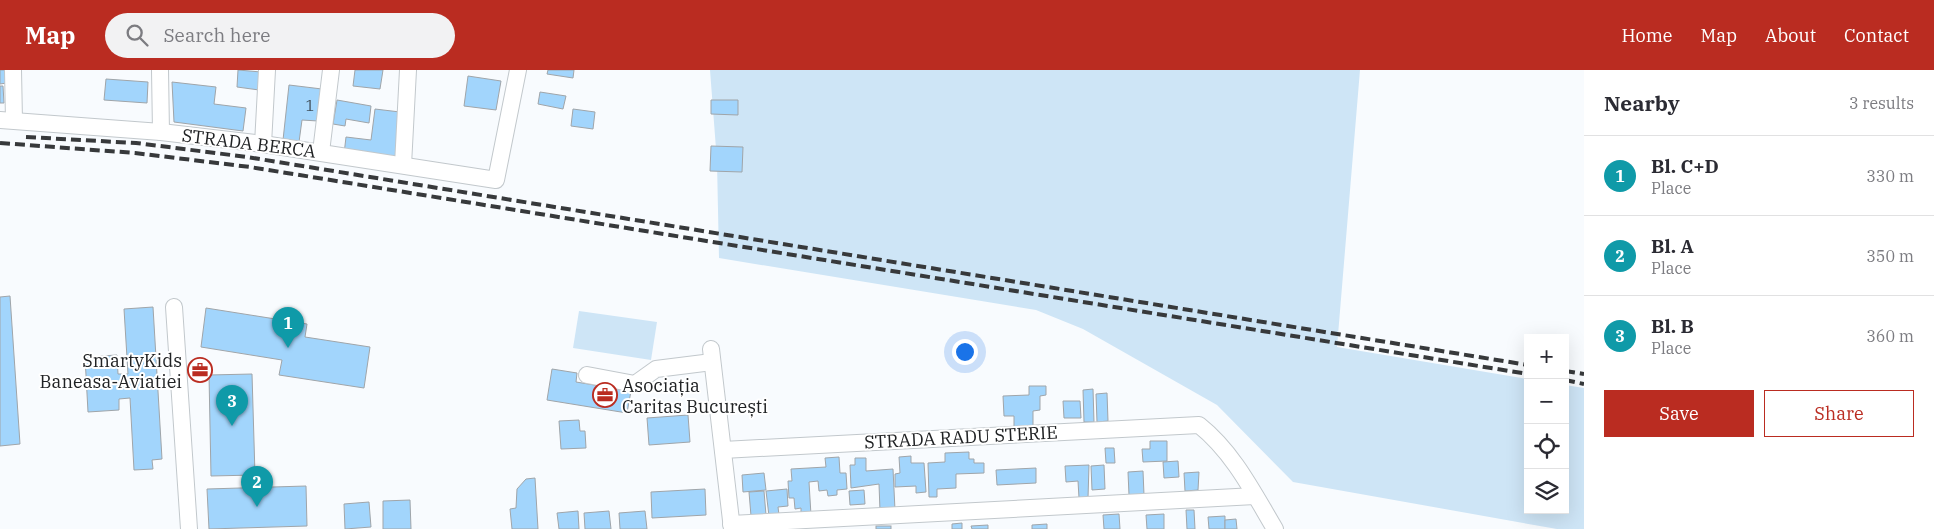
<!DOCTYPE html>
<meta charset="utf-8">
<style>
body{margin:0;font-family:"IBM Plex Serif",serif;background:#f2f2f3;color:#2b2b33}
.controls{position:absolute;right:15px;bottom:15px;display:grid;overflow:hidden;border-radius:0px;box-shadow:0 5px 20px #0002}
.controls button{width:45px;height:45px;display:grid;place-items:center;padding:0;border:0;border-bottom:1px solid #e1e1e2;background:#fff;color:#2b2b33;font:25px sans-serif}
.you{position:absolute;left:964px;top:281px;width:18px;height:18px;margin:-12px;border:4px solid #fff;border-radius:50%;background:#1a73e8;box-shadow:0 0 0 8px #1a73e833}
.badge{display:grid;place-items:center;width:32px;height:32px;border-radius:50%;background:#ba2c21;color:#fff;font-size:16px;font-weight:700}
.pin{position:absolute;translate:-50% -41px;filter:drop-shadow(0 1px 2px #0008)}
.pin::after{content:'';position:absolute;top:26px;width:18px;height:15px;background:inherit;clip-path:polygon(0 0,100% 0,50% 100%)}
.list{margin:0;padding:0;list-style:none}
h2{display:flex;justify-content:space-between;align-items:center;height:65px;margin:0;padding:0 20px;font-size:21px}
h2 small{font-size:16px;font-weight:400;color:#7c7c81}
.list li{display:grid;grid-template-columns:32px 1fr auto;gap:15px;align-items:center;box-sizing:border-box;height:80px;padding:0 20px;border-top:1px solid #e1e1e2}
.list b{display:block;font-size:19px;white-space:nowrap}
.list p{margin:0;font-size:16px;white-space:nowrap;color:#7c7c81}
.list em{font-size:16px;font-style:normal;color:#7c7c81}
.actions{display:flex;gap:10px;padding:15px 20px}
.actions a{flex:1;padding:11px 0;border:1px solid #ba2c21;border-radius:0px;text-align:center;font-size:18px;color:#ba2c21}
.actions .main{background:#ba2c21;color:#fff}
.icon{flex:none;width:28px;height:28px;fill:none;stroke:currentColor;stroke-width:2;stroke-linecap:round;stroke-linejoin:round}
.map{position:relative;flex:none;width:1584px;height:459px;overflow:hidden}
header{display:flex;align-items:center;gap:30px;box-sizing:border-box;height:70px;padding:0 25px;background:#ba2c21;color:#fff}
header strong{font-size:24px}
nav{display:flex;gap:28px;margin-inline-start:auto;font-size:18px}
.search{width:350px;height:45px;background:#f2f2f3;display:flex;align-items:center;gap:12px;box-sizing:border-box;padding:0 18px;border-radius:28px;color:#7c7c81;font-size:19px}
main{display:flex}
aside{flex:1;background:#fff}
.map>svg:first-child{display:block}
</style>
<header>
<strong>Map</strong>
<div class="search"><svg class="icon" aria-label="search" viewBox="0 0 24 24"><circle cx="10" cy="10" r="6"/><path d="M15 15l6 6"/></svg>Search here</div>
<nav><a>Home</a><a>Map</a><a>About</a><a>Contact</a></nav>
</header>
<main>
<div class="map">
<svg width="1584" height="459" viewBox="0 0 1584 459">
<rect width="100%" height="100%" fill="#f8fbfe"/>
<!-- green -->
<g fill="#cee5f6">
<polygon points="710,0 1360,0 1337,277 1528,309 1528,440 1565,440 1565,315 1584,318 1584,459 1557,459 1293,412 1217,335 1083,259 1036,240 719,188 717,92"/>
<polygon points="579,241 657,252 651,290 573,278"/>
</g>
<!-- building -->
<g fill="#a2d5fc" stroke="#a0a5a9">
<polygon points="0,0 6,0 7,13 0,14"/>
<polygon points="238,0 261,2 259,20 237,17"/>
<polygon points="355,0 383,0 380,19 353,16"/>
<polygon points="548,0 574,0 573,8 547,4"/>
<polygon points="468,6 501,11 496,40 464,36"/>
<polygon points="106,9 148,12 147,33 104,30"/>
<polygon points="172,12 216,17 214,34 246,38 243,61 174,52"/>
<polygon points="289,15 322,19 318,51 302,50 299,72 283,70"/>
<polygon points="0,16 3,16 4,33 0,33"/>
<polygon points="540,22 566,26 563,39 538,34"/>
<polygon points="337,30 371,36 369,53 346,49 345,56 333,54"/>
<polygon points="711,30 738,30 738,45 711,44"/>
<polygon points="375,39 400,42 395,90 344,84 346,67 371,70"/>
<polygon points="573,39 595,42 593,59 571,56"/>
<polygon points="711,76 743,77 742,102 710,101"/>
<polygon points="10,226 20,374 0,376 0,227"/>
<polygon points="153,237 162,389 152,390 153,399 134,400 130,328 119,329 119,340 88,342 85,287 117,285 118,304 128,304 124,239"/>
<polygon points="206,238 307,254 305,267 370,277 364,318 279,305 282,290 201,277"/>
<polygon points="552,299 577,303 576,312 631,321 627,343 547,330"/>
<polygon points="252,304 255,405 211,406 209,305"/>
<polygon points="1029,316 1046,316 1046,325 1040,326 1040,340 1033,341 1033,356 1014,357 1014,346 1004,346 1003,326 1029,325"/>
<polygon points="1093,319 1094,352 1084,352 1083,320"/>
<polygon points="1107,323 1108,351 1097,352 1096,324"/>
<polygon points="1063,331 1080,331 1081,348 1064,348"/>
<polygon points="688,345 690,372 649,375 647,348"/>
<polygon points="579,350 580,361 585,361 586,378 561,379 559,351"/>
<polygon points="1150,371 1167,371 1167,391 1143,392 1142,379 1150,379"/>
<polygon points="1105,378 1114,378 1115,393 1106,393"/>
<polygon points="969,382 969,389 974,389 974,393 984,393 984,403 956,404 956,418 937,419 937,427 929,427 928,393 945,392 945,383"/>
<polygon points="911,386 911,393 924,393 926,422 916,423 916,416 895,417 895,404 900,403 899,387"/>
<polygon points="839,387 840,403 846,403 847,419 837,420 837,425 828,426 827,420 819,421 818,411 809,412 811,445 801,446 801,438 795,439 794,428 789,428 788,411 792,411 791,399 826,397 825,388"/>
<polygon points="855,388 866,388 866,401 893,399 895,440 880,441 879,414 851,418 850,395 855,395"/>
<polygon points="1178,391 1179,407 1164,408 1163,392"/>
<polygon points="1089,395 1088,428 1079,428 1078,411 1066,412 1065,396"/>
<polygon points="1104,395 1105,419 1092,420 1091,396"/>
<polygon points="1036,398 1036,413 997,415 996,400"/>
<polygon points="1143,401 1144,425 1129,425 1128,402"/>
<polygon points="1199,402 1198,420 1185,421 1184,403"/>
<polygon points="764,403 766,420 743,422 742,405"/>
<polygon points="535,408 538,459 512,459 510,439 516,438 517,419 526,409"/>
<polygon points="306,416 307,456 209,459 207,419"/>
<polygon points="705,419 706,445 652,448 651,422"/>
<polygon points="787,419 788,436 778,437 779,445 769,446 766,421"/>
<polygon points="864,420 865,434 850,435 849,421"/>
<polygon points="764,421 766,445 751,446 749,422"/>
<polygon points="410,430 411,459 383,459 383,431"/>
<polygon points="369,432 371,457 345,459 344,434"/>
<polygon points="1186,440 1194,440 1195,459 1187,459"/>
<polygon points="578,441 579,459 559,459 557,443"/>
<polygon points="609,441 611,459 585,459 584,443"/>
<polygon points="645,441 647,459 620,459 619,443"/>
<polygon points="1119,444 1120,459 1104,459 1103,445"/>
<polygon points="1164,444 1164,459 1147,459 1146,445"/>
<polygon points="1225,446 1225,459 1209,459 1208,447"/>
<polygon points="1236,449 1237,459 1225,459 1225,450"/>
<polygon points="962,453 962,459 952,459 952,454"/>
<polygon points="1047,454 1047,459 1032,459 1032,455"/>
<polygon points="988,455 988,459 972,459 971,456"/>
<rect x="876" y="456" width="15" height="3"/>
</g>
<g fill="none" stroke-linecap="round" stroke-linejoin="round">
<defs>
<g id="street">
<polyline points="13,0 14,50"/>
<polyline points="160,0 161,62"/>
<polyline points="0,50 161,62 263,74 496,110 518,0"/>
<polyline points="263,74 267,0"/>
<polyline points="321,82 331,0"/>
<polyline points="403,95 408,0"/>
<polyline points="174,237 189,459"/>
<polyline points="711,279 732,459"/>
<polyline points="587,305 635,314 656,299 712,292"/>
<path d="M723,380L1199,355C1233,382 1253,422 1275,459"/>
<polyline points="731,454 1255,426"/>
</g>
</defs>
<!-- street casing -->
<use href="#street" stroke="#c2c8cc" stroke-width="18"/>
<!-- street -->
<use href="#street" stroke="#fff" stroke-width="16"/>
<!-- rail -->
<g stroke="#37393b" stroke-width="4" stroke-dasharray="10 5" stroke-linecap="butt">
<polyline points="26,67 136,73 247,87 1528,295"/>
<polyline points="0,73 135,83 250,97 1528,304"/>
<polyline points="1565,301 1584,304"/>
<polyline points="1565,310 1584,314"/>
</g>
</g>
<!-- icons -->
<defs>
<symbol id="office-ring" viewBox="-11 -11 22 22"><circle r="9.5" fill="#fff" stroke="#ba2c21" stroke-width="1.5"/><path d="M-6-3h4V-5.5h4V-3h4V5H-6ZM-1-4.5V-3h2v-1.5ZM-6 0V1H6V0Z" fill="#ba2c21"/></symbol>
</defs>
<g fill-rule="evenodd">
<use href="#office-ring" x="186" y="286" width="28" height="28"/>
<use href="#office-ring" x="591" y="311" width="28" height="28"/>
</g>
<g text-anchor="middle" dominant-baseline="central" stroke-width="4" stroke-linejoin="round" paint-order="stroke">
<!-- number labels -->
<g font-size="15" fill="#404f5a">
<text x="310" y="35">1</text>
</g>
<!-- street labels -->
<g font-size="18" fill="#202224" stroke="#fff">
<text transform="translate(249 73) rotate(7)">STRADA BERCA</text>
<text transform="translate(961 367) rotate(-3)">STRADA RADU STERIE</text>
</g>
<!-- poi labels -->
<g font-size="18" fill="#202224" stroke="#fff" text-anchor="end">
<text x="182" y="290">SmartyKids<tspan x="182" dy="21">Baneasa-Aviatiei</tspan></text>
<text x="622" y="315" text-anchor="start">Asociația<tspan x="622" dy="21">Caritas București</tspan></text>
</g>
</g>
</svg>
<div class="controls">
<button>+</button>
<button>−</button>
<button><svg class="icon" aria-label="locate" viewBox="0 0 24 24"><circle cx="12" cy="12" r="6"/><path d="M12 2v4M12 18v4M2 12h4M18 12h4"/></svg></button>
<button><svg class="icon" aria-label="layers" viewBox="0 0 24 24"><path d="M12 4l9 5-9 5-9-5zM3 14l9 5 9-5"/></svg></button>
</div>
<div class="you"></div>
<div class="pin badge" style="left:288px;top:278px;background:#0f9aa8">1</div>
<div class="pin badge" style="left:257px;top:437px;background:#0f9aa8">2</div>
<div class="pin badge" style="left:232px;top:356px;background:#0f9aa8">3</div>
</div>
<aside>
<h2>Nearby<small>3 results</small></h2>
<ul class="list">
<li><span class="badge" style="background:#0f9aa8">1</span><div><b>Bl. C+D</b><p>Place</p></div><em>330 m</em></li>
<li><span class="badge" style="background:#0f9aa8">2</span><div><b>Bl. A</b><p>Place</p></div><em>350 m</em></li>
<li><span class="badge" style="background:#0f9aa8">3</span><div><b>Bl. B</b><p>Place</p></div><em>360 m</em></li>
</ul>
<div class="actions"><a class="main">Save</a><a>Share</a></div>
</aside>
</main>
